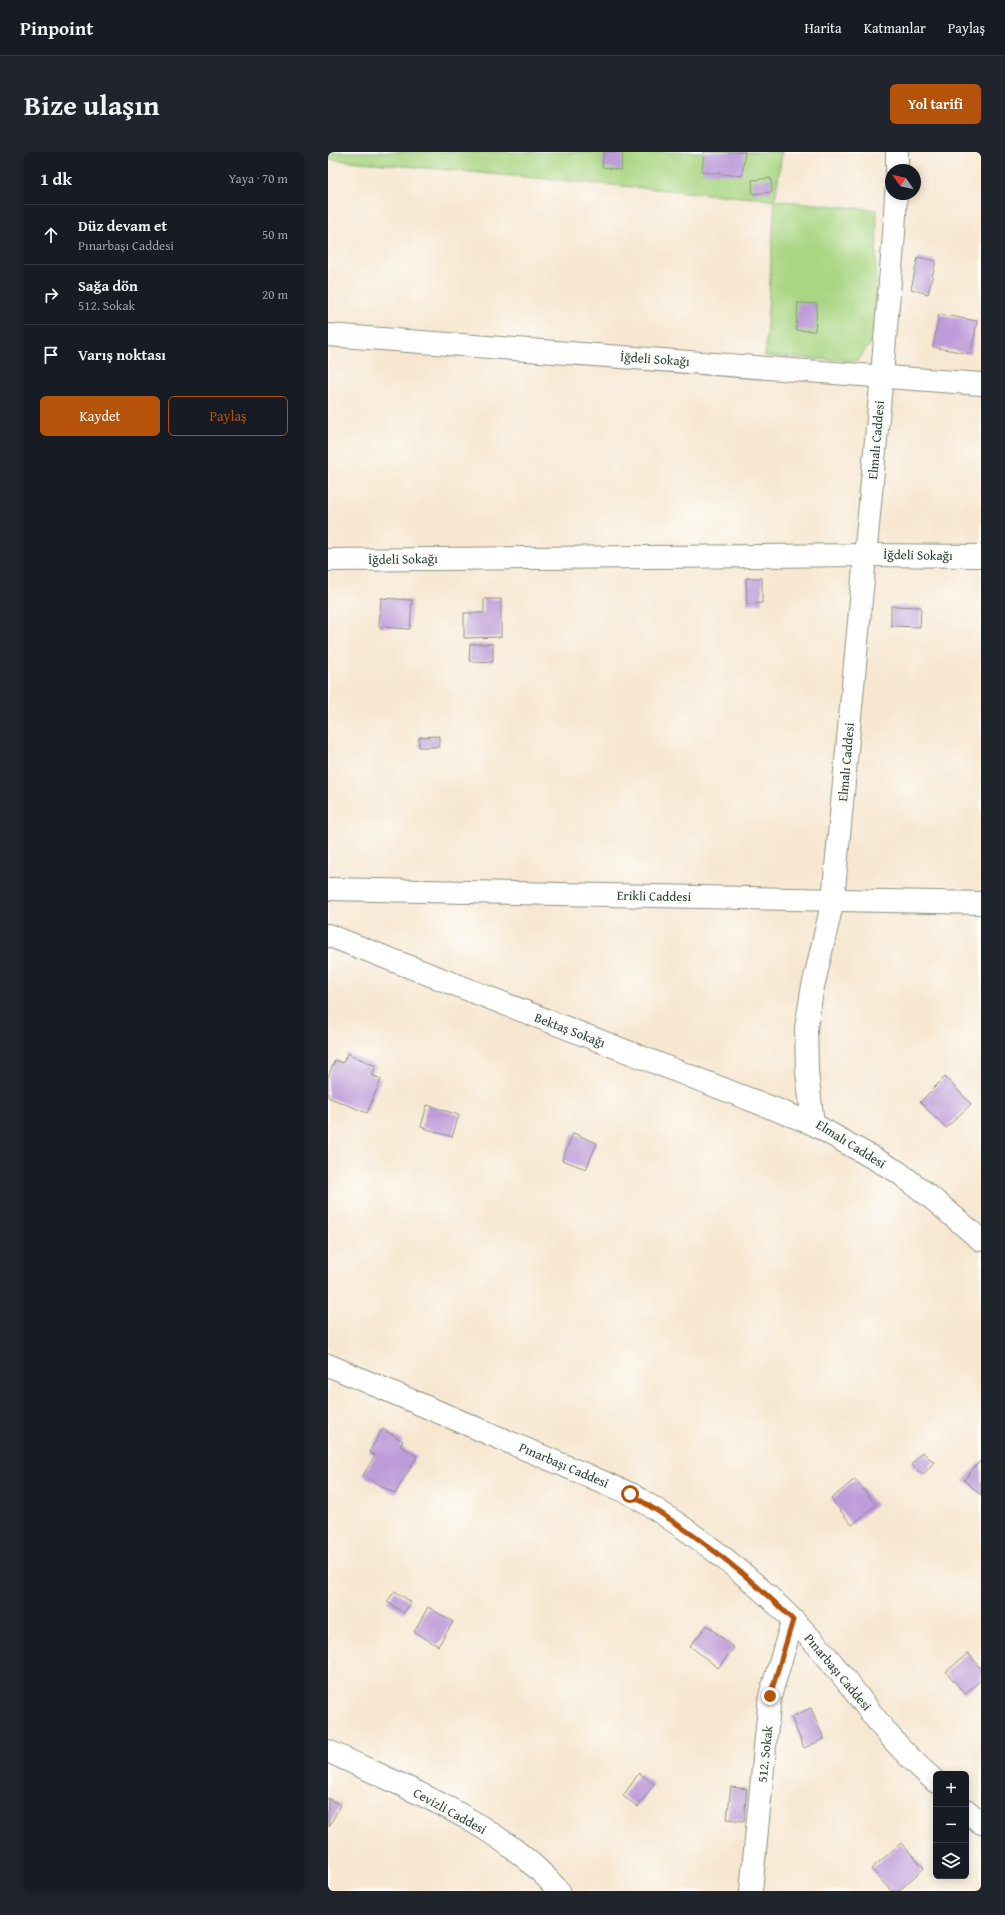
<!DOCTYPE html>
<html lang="tr">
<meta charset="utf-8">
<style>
body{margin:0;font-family:"Gentium Book Plus",serif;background:#20242c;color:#f1f3f6}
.controls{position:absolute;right:12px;bottom:12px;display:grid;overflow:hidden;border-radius:6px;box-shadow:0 2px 10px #0003}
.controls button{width:36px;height:36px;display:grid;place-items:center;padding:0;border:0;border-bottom:1px solid #363941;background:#171b24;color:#f1f3f6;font:20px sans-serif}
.compass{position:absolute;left:557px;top:12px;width:36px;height:36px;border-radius:50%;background:#171b24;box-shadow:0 2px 10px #0003;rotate:304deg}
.stop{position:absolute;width:12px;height:12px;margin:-9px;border:3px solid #b45309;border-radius:50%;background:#fff}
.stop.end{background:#b45309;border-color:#fff;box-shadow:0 1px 4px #0008}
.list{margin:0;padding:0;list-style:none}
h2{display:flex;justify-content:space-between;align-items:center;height:52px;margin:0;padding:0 16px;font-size:17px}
h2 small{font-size:13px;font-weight:400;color:#9ea1a6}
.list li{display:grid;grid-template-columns:26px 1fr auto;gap:12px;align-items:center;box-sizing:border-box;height:60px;padding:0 16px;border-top:1px solid #363941}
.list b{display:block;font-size:15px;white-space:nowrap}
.list p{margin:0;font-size:13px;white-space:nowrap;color:#9ea1a6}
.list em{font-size:13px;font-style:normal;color:#9ea1a6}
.actions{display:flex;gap:8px;padding:12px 16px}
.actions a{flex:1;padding:9px 0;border:1px solid #b45309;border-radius:6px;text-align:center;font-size:14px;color:#b45309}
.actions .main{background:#b45309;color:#fff}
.icon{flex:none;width:22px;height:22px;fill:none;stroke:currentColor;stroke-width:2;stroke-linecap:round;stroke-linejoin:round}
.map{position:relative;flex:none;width:653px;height:1739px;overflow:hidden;border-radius:6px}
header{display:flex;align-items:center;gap:24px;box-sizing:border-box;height:56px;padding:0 20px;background:#171b24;border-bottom:1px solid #363941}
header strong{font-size:19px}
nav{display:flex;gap:22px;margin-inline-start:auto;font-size:14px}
.intro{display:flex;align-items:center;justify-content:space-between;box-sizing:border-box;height:96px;padding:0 24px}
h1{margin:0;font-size:28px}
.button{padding:10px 18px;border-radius:6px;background:#b45309;color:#fff;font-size:14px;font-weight:700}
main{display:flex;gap:24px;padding:0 24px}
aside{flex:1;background:#171b24;border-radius:6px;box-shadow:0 2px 10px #0003}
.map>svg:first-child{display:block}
</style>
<header>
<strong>Pinpoint</strong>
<nav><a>Harita</a><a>Katmanlar</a><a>Paylaş</a></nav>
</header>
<div class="intro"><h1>Bize ulaşın</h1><a class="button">Yol tarifi</a></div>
<main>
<aside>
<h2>1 dk<small>Yaya · 70 m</small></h2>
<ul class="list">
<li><svg class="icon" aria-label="ahead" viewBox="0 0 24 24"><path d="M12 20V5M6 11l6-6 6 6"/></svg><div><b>Düz devam et</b><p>Pınarbaşı Caddesi</p></div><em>50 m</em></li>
<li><svg class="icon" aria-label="right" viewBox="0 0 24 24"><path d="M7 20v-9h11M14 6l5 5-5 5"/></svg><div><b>Sağa dön</b><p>512. Sokak</p></div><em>20 m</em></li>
<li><svg class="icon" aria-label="arrive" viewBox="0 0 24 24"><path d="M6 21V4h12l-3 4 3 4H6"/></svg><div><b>Varış noktası</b></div></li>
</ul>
<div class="actions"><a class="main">Kaydet</a><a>Paylaş</a></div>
</aside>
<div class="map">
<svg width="653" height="1739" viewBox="0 0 653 1739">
<rect width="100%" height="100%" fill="#fdfcf7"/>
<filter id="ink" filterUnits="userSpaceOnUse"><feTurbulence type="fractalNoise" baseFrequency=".025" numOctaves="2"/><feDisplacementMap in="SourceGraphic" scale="8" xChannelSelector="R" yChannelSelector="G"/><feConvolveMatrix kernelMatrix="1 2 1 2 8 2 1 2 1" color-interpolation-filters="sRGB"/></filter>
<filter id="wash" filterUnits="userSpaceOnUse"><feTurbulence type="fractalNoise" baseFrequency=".012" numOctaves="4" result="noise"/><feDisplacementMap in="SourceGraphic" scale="16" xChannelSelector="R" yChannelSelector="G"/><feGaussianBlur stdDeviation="0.9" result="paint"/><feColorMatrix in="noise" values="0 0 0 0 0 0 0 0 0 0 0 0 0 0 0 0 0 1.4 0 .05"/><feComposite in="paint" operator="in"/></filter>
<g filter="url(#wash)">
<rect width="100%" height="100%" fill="#f7e7d1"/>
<!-- green -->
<polygon fill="#a9d683" stroke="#648a5c" points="0,0 454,0 447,48 549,58 547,185 530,209 437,204 447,48 0,7"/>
<g id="blocks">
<!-- building -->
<g fill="#be9bd9">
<polygon points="276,0 295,0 293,18 274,15"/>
<polygon points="376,0 417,0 414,24 374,20"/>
<polygon points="443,26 444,40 425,42 424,28"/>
<polygon points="590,105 608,109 600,142 583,137"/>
<polygon points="470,151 489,152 487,179 468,178"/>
<polygon points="611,162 649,169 643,202 605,195"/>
<polygon points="418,426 434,426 434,451 419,452"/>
<polygon points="53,446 84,448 82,477 51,475"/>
<polygon points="156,447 173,447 173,485 136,486 136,461 156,461"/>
<polygon points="563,454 593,455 592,475 563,474"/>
<polygon points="142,492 165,492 165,510 141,509"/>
<polygon points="111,584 111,595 91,595 91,585"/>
<polygon points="19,901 48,914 44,923 53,927 39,961 0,945 0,925 7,908 15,911"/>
<polygon points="617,925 643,952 618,976 592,950"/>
<polygon points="99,953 131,963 124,985 93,975"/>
<polygon points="245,981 269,991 258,1017 234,1008"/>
<polygon points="55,1277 75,1289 72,1294 89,1304 67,1342 35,1323 47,1304 41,1300"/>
<polygon points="594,1300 606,1310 595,1323 583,1313"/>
<polygon points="653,1308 653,1343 636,1328"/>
<polygon points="527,1327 548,1353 524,1373 503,1347"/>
<polygon points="67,1439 83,1450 76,1461 59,1450"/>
<polygon points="100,1455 125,1470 110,1494 86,1480"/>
<polygon points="379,1473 406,1496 390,1516 362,1494"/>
<polygon points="640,1501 653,1517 653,1528 637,1542 618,1520"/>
<polygon points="483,1556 496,1587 476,1596 463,1565"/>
<polygon points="311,1621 326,1632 310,1655 295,1644"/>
<polygon points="403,1635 419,1637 416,1669 399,1667"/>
<polygon points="0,1646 13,1653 0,1675"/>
<polygon points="573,1691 596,1716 571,1739 563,1739 543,1717"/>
</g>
</g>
</g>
<g filter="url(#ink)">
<use href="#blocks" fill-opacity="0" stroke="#8b9282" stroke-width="1"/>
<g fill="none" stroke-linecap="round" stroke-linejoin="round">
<defs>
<g id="minor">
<polyline points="569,18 569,0"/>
<polyline points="568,42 566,82 554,223 505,748 484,839 478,876 479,920 485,972 570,1020 606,1048 653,1088"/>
<polyline points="0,183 653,232"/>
<polyline points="0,408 537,403 653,404"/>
<polyline points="0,737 653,751"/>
<polyline points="0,783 485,972"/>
<path d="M0,1213L303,1342C372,1383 435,1434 489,1493C513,1520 533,1549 555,1576C571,1596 589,1613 608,1630"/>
<path d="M0,1599C80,1637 171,1670 231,1739"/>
<polyline points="638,1658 653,1671"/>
<polyline points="423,1739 442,1544 465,1468"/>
</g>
</defs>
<!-- minor casing -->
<use href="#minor" stroke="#8b9282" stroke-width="24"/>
<!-- minor -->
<use href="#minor" stroke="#fff" stroke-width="22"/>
</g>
</g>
<g fill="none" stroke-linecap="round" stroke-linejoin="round" filter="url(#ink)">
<!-- route -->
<path stroke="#b45309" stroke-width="5" d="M302,1342C361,1377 416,1419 465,1468L442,1544"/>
</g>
<g text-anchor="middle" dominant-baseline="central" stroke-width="3.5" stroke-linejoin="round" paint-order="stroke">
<!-- street labels -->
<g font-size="13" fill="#1f3d34" stroke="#fdfcf7">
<text transform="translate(327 207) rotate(4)">İğdeli Sokağı</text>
<text transform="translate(548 288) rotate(-85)">Elmalı Caddesi</text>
<text transform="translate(590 403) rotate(1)">İğdeli Sokağı</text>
<text transform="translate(75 407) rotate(-1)">İğdeli Sokağı</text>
<text transform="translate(518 610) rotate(-85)">Elmalı Caddesi</text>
<text transform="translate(326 744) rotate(1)">Erikli Caddesi</text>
<text transform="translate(242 878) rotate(21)">Bektaş Sokağı</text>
<text transform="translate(523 992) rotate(32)">Elmalı Caddesi</text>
<text transform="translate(236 1313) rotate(23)">Pınarbaşı Caddesi</text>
<text transform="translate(510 1520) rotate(50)">Pınarbaşı Caddesi</text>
<text transform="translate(437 1602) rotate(-84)">512. Sokak</text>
<text transform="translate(122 1659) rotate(29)">Cevizli Caddesi</text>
</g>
</g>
</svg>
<div class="controls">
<button>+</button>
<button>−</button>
<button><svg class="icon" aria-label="layers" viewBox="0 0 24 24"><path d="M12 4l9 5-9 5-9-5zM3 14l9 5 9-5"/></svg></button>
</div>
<svg class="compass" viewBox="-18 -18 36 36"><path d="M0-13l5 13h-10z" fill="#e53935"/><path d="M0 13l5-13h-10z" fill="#9ea1a6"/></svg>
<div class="stop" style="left:302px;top:1342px"></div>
<div class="stop end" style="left:442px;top:1544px"></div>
</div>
</main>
